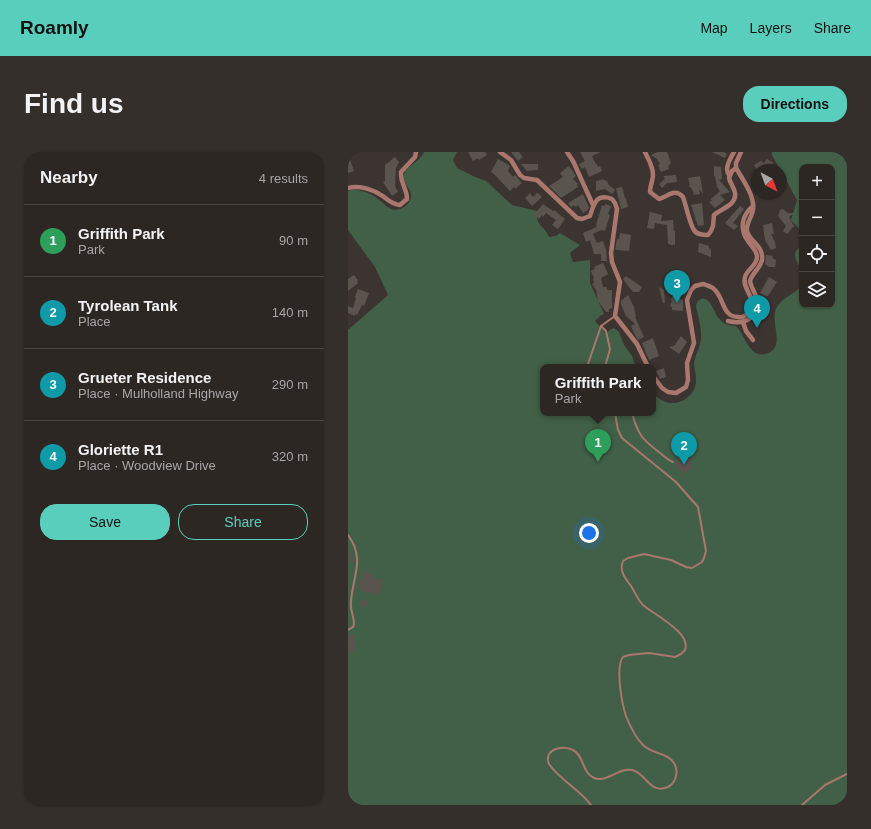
<!DOCTYPE html>
<meta charset="utf-8">
<style>
body{margin:0;font-family:Helvetica,sans-serif;background:#352f2c;color:#f1f3f6}
.controls{position:absolute;right:12px;top:12px;display:grid;overflow:hidden;border-radius:8px;box-shadow:0 1px 3px #0004}
.controls button{width:36px;height:36px;display:grid;place-items:center;padding:0;border:0;border-bottom:1px solid #484441;background:#2d2724;color:#f1f3f6;font:20px sans-serif}
.compass{position:absolute;left:403px;top:12px;width:36px;height:36px;border-radius:50%;background:#2d2724;box-shadow:0 1px 3px #0004;rotate:139deg}
.you{position:absolute;left:241px;top:381px;width:14px;height:14px;margin:-10px;border:3px solid #fff;border-radius:50%;background:#1a73e8;box-shadow:0 0 0 6px #1a73e833}
.badge{display:grid;place-items:center;width:26px;height:26px;border-radius:50%;background:#5acebd;color:#fff;font-size:13px;font-weight:700}
.pin{position:absolute;translate:-50% -33px;filter:drop-shadow(0 1px 2px #0008)}
.pin::after{content:'';position:absolute;top:21px;width:14px;height:12px;background:inherit;clip-path:polygon(0 0,100% 0,50% 100%)}
.popup{position:absolute;left:192px;top:212px;width:116px;height:52px;box-sizing:border-box;display:grid;place-content:center;border-radius:8px;background:#2d2724;filter:drop-shadow(0 1px 3px #0005);font-size:13px;white-space:nowrap;color:#a7a5a6}
.popup b{font-size:15px;color:#f1f3f6}
.popup::after{content:'';position:absolute;left:50%;top:100%;margin-left:-8px;border:8px solid transparent;border-top-color:#2d2724}
.list{margin:0;padding:0;list-style:none}
h2{display:flex;justify-content:space-between;align-items:center;height:52px;margin:0;padding:0 16px;font-size:17px}
h2 small{font-size:13px;font-weight:400;color:#a7a5a6}
.list li{display:grid;grid-template-columns:26px 1fr auto;gap:12px;align-items:center;box-sizing:border-box;height:72px;padding:0 16px;border-top:1px solid #484441}
.list b{display:block;font-size:15px;white-space:nowrap}
.list p{margin:0;font-size:13px;white-space:nowrap;color:#a7a5a6}
.list em{font-size:13px;font-style:normal;color:#a7a5a6}
.actions{display:flex;gap:8px;padding:12px 16px}
.actions a{flex:1;padding:9px 0;border:1px solid #5acebd;border-radius:16px;text-align:center;font-size:14px;color:#5acebd}
.actions .main{background:#5acebd;color:#111}
.icon{flex:none;width:22px;height:22px;fill:none;stroke:currentColor;stroke-width:2;stroke-linecap:round;stroke-linejoin:round}
.map{position:relative;flex:none;width:499px;height:653px;overflow:hidden;border-radius:16px}
header{display:flex;align-items:center;gap:24px;box-sizing:border-box;height:56px;padding:0 20px;background:#5acebd;color:#111}
header strong{font-size:19px}
nav{display:flex;gap:22px;margin-inline-start:auto;font-size:14px}
.intro{display:flex;align-items:center;justify-content:space-between;box-sizing:border-box;height:96px;padding:0 24px}
h1{margin:0;font-size:28px}
.button{padding:10px 18px;border-radius:16px;background:#5acebd;color:#111;font-size:14px;font-weight:700}
main{display:flex;gap:24px;padding:0 24px}
aside{flex:1;background:#2d2724;border-radius:16px;box-shadow:0 1px 3px #0004}
.map>svg:first-child{display:block}
</style>
<header>
<strong>Roamly</strong>
<nav><a>Map</a><a>Layers</a><a>Share</a></nav>
</header>
<div class="intro"><h1>Find us</h1><a class="button">Directions</a></div>
<main>
<aside>
<h2>Nearby<small>4 results</small></h2>
<ul class="list">
<li><span class="badge" style="background:#2e9e5b">1</span><div><b>Griffith Park</b><p>Park</p></div><em>90 m</em></li>
<li><span class="badge" style="background:#0f9aa8">2</span><div><b>Tyrolean Tank</b><p>Place</p></div><em>140 m</em></li>
<li><span class="badge" style="background:#0f9aa8">3</span><div><b>Grueter Residence</b><p>Place · Mulholland Highway</p></div><em>290 m</em></li>
<li><span class="badge" style="background:#0f9aa8">4</span><div><b>Gloriette R1</b><p>Place · Woodview Drive</p></div><em>320 m</em></li>
</ul>
<div class="actions"><a class="main">Save</a><a>Share</a></div>
</aside>
<div class="map">
<svg width="499" height="653" viewBox="0 0 499 653">
<rect width="100%" height="100%" fill="#3c3430"/>
<!-- green -->
<g fill="#426047">
<path d="M76,0H109L105,8L109,16L125,24L138,29L164,53L189,59C187,74 197,74 201,85L208,84L212,81L232,93L222,101L225,110L242,108V131L256,162L253,163L247,169L258,181L263,177L266,176L271,180L276,193L284,204L288,215H195V261H305V241C310,247 318,252 326,251C339,250 349,239 348,226C348,221 346,216 346,211C347,203 352,196 353,187C354,176 350,165 348,154C349,149 351,148 355,146C370,151 363,173 388,174C395,181 398,193 405,199C408,202 413,203 417,202C439,197 422,172 428,157C434,144 448,143 454,132V153H484V15H454V80L443,68L449,48L424,3V0H499V653H0V178L40,143L27,115L0,78V39C9,35 24,42 31,48C35,50 37,54 41,56C49,61 60,55 63,46C65,37 54,32 56,23C58,14 72,10 76,0Z"/>
<path d="M454,93V119C449,109 441,102 454,93Z"/>
</g>
<!-- building -->
<g fill="#5a544e">
<polygon points="120,0 137,0 139,3 131,8 130,6 125,9"/>
<polygon points="163,0 171,0 175,5 170,9"/>
<polygon points="232,0 253,0 244,4 248,12 249,12 250,15 252,14 254,19 241,25 237,15 234,17 231,12 237,9"/>
<polygon points="310,0 319,0 323,11 320,14 321,17 313,20 310,13 312,12 309,7 303,3"/>
<polygon points="364,0 375,0 379,2 377,6"/>
<polygon points="0,2 6,19 0,21"/>
<polygon points="47,5 51,10 48,16 47,34 50,40 44,44 35,30 37,29 37,13"/>
<polygon points="150,7 162,14 160,19 165,25 167,23 174,31 167,37 166,35 162,39 146,22 143,20"/>
<polygon points="419,7 426,11 424,13 431,18 409,18 406,13 413,9 416,11"/>
<polygon points="173,12 190,12 190,18 179,19"/>
<polygon points="221,14 228,24 225,27 230,32 229,33 230,35 213,46 201,34 215,25 212,21"/>
<polygon points="366,14 373,15 374,27 371,28 382,40 372,43 377,48 367,56 361,50 364,49 363,47 372,39 369,35 367,24 366,24"/>
<polygon points="328,23 329,30 319,31 314,36 311,32 317,27 315,24"/>
<polygon points="352,24 355,42 351,37 352,42 346,43 344,37 341,34 342,33 340,26"/>
<polygon points="256,27 256,28 259,29 261,33 267,38 264,42 257,37 248,39 248,29"/>
<polygon points="274,35 277,46 278,46 280,55 273,57 268,36"/>
<polygon points="182,41 185,45 189,41 191,42 194,45 184,54 177,46"/>
<polygon points="235,42 241,55 240,58 235,61 230,53 227,55 226,53 223,55 220,51"/>
<polygon points="354,51 356,73 350,74 343,53"/>
<polygon points="195,52 205,59 206,58 217,67 210,77 204,73 208,68 198,61 195,65 194,63 191,67 186,63"/>
<polygon points="257,52 263,54 260,62 262,63 257,79 253,78 245,82 249,91 255,89 258,98 259,109 253,109 253,102 246,102 242,88 238,90 235,81 249,75 248,73 254,53 257,54"/>
<polygon points="392,54 396,57 385,71 390,74 386,78 377,71"/>
<polygon points="435,57 440,61 446,61 441,65 446,74 439,82 435,79 438,74 430,64 432,58"/>
<polygon points="302,60 314,63 313,69 325,68 326,79 327,79 327,93 322,93 322,92 320,92 319,73 307,71 306,77 299,76"/>
<polygon points="424,71 426,82 423,82 427,90 428,96 423,98 417,88 415,73"/>
<polygon points="272,81 283,83 281,99 267,98 269,87 271,87"/>
<polygon points="351,91 361,94 361,96 363,98 363,105 350,100"/>
<polygon points="418,103 425,104 424,106 428,108 427,115 421,115 417,112"/>
<polygon points="255,111 260,122 253,126 255,135 259,135 259,138 264,138 264,156 261,157 261,160 258,160 250,149 248,138 244,132 246,131 245,127 246,126 243,119 247,117 246,115"/>
<polygon points="6,123 10,128 9,129 10,131 0,139 0,127"/>
<polygon points="278,124 294,135 291,140 285,140 280,134 275,127"/>
<polygon points="421,125 429,130 420,144 418,144 412,141"/>
<polygon points="311,135 316,138 317,151 315,151"/>
<polygon points="10,137 21,141 16,154 14,153 9,163 7,162 7,164 0,161 0,154 5,156 8,146 7,145"/>
<polygon points="280,143 286,155 288,165 287,165 296,185 290,188 287,183 283,174 287,172 278,164 273,152 273,149"/>
<polygon points="325,143 335,148 335,159 324,158 324,155 322,154 324,149 323,148"/>
<polygon points="333,184 339,190 331,202 321,195 326,194"/>
<polygon points="305,186 311,204 301,208 294,191"/>
<polygon points="316,216 318,225 312,227 308,219"/>
<circle cx="336" cy="312" r="8"/>
<polygon points="4,400 6,409 2,410 0,401"/>
<polygon points="15,419 26,422 26,426 35,428 31,443 11,438 12,432 11,432 12,428 13,428"/>
<polygon points="17,446 21,451 16,456 11,451"/>
<polygon points="6,482 7,500 0,501 0,483"/>
</g>
<g fill="none" stroke-linecap="round" stroke-linejoin="round">
<!-- service -->
<g stroke="#a9776e" stroke-width="2">
<polyline points="253,174 258,179 262,197 257,215"/>
<polyline points="239,215 253,174 267,164"/>
<path d="M284,261C290,283 294,287 312,301C316,304 320,308 325,310"/>
<path d="M0,383C18,407 4,426 3,450C2,458 6,465 6,472L5,475L0,478"/>
<path d="M243,653C231,637 213,629 201,612C195,598 214,592 225,598C236,603 234,621 246,626C260,631 271,615 284,618C298,621 302,643 320,635C328,631 331,619 326,611C320,601 304,602 295,593C288,586 282,574 278,564C274,552 267,515 275,505L281,503L301,501L327,505L333,502L337,498C344,481 305,462 295,453C290,448 287,440 283,434C277,426 271,419 275,409L280,406L296,402L323,408L338,415L344,416L354,410L356,406L358,399L350,355L328,330L274,286L270,278L267,261"/>
<polyline points="454,653 477,633 499,622"/>
</g>
<!-- minor -->
<g stroke="#a9776e" stroke-width="4.5">
<path d="M152,0L163,8L172,23L176,26L189,28L229,66L234,67L242,64C246,52 248,41 264,47L267,51L269,57L263,101L264,110L272,130L267,164L289,192L300,215"/>
<polyline points="219,0 225,9 245,53"/>
<path d="M297,0C300,7 305,14 305,23C305,28 302,33 302,40L311,47C321,44 327,36 335,45C338,53 342,73 346,78C349,83 355,83 360,83L363,79L365,74L366,63C374,56 389,53 387,41C386,35 382,31 381,26L384,19L388,16"/>
<path d="M381,23C376,17 382,7 386,0"/>
<path d="M0,36C10,33 24,37 33,43C40,47 42,52 52,53L59,47C59,35 52,33 53,20L67,5L68,0"/>
<path d="M380,169C396,173 412,166 409,147C407,140 403,136 402,129C404,121 412,117 414,108C416,94 402,90 399,79C398,71 404,65 405,58C407,44 395,28 388,16V11L393,0"/>
<polyline points="395,170 398,179 405,188"/>
<path d="M305,224L314,236L320,240L328,241L338,235L340,228L339,211L346,191L339,148L343,138L347,134L355,132C358,133 363,134 366,137C376,145 374,165 390,165C394,166 397,164 399,162C414,151 393,138 397,125C399,117 409,114 409,105C409,98 403,94 400,89C391,77 394,63 405,54"/>
</g>
</g>
</svg>
<div class="controls">
<button>+</button>
<button>−</button>
<button><svg class="icon" aria-label="locate" viewBox="0 0 24 24"><circle cx="12" cy="12" r="6"/><path d="M12 2v4M12 18v4M2 12h4M18 12h4"/></svg></button>
<button><svg class="icon" aria-label="layers" viewBox="0 0 24 24"><path d="M12 4l9 5-9 5-9-5zM3 14l9 5 9-5"/></svg></button>
</div>
<svg class="compass" viewBox="-18 -18 36 36"><path d="M0-13l5 13h-10z" fill="#e53935"/><path d="M0 13l5-13h-10z" fill="#a7a5a6"/></svg>
<div class="you"></div>
<div class="pin badge" style="left:250px;top:310px;background:#2e9e5b">1</div>
<div class="popup"><b>Griffith Park</b>Park</div>
<div class="pin badge" style="left:336px;top:313px;background:#0f9aa8">2</div>
<div class="pin badge" style="left:329px;top:151px;background:#0f9aa8">3</div>
<div class="pin badge" style="left:409px;top:176px;background:#0f9aa8">4</div>
</div>
</main>
